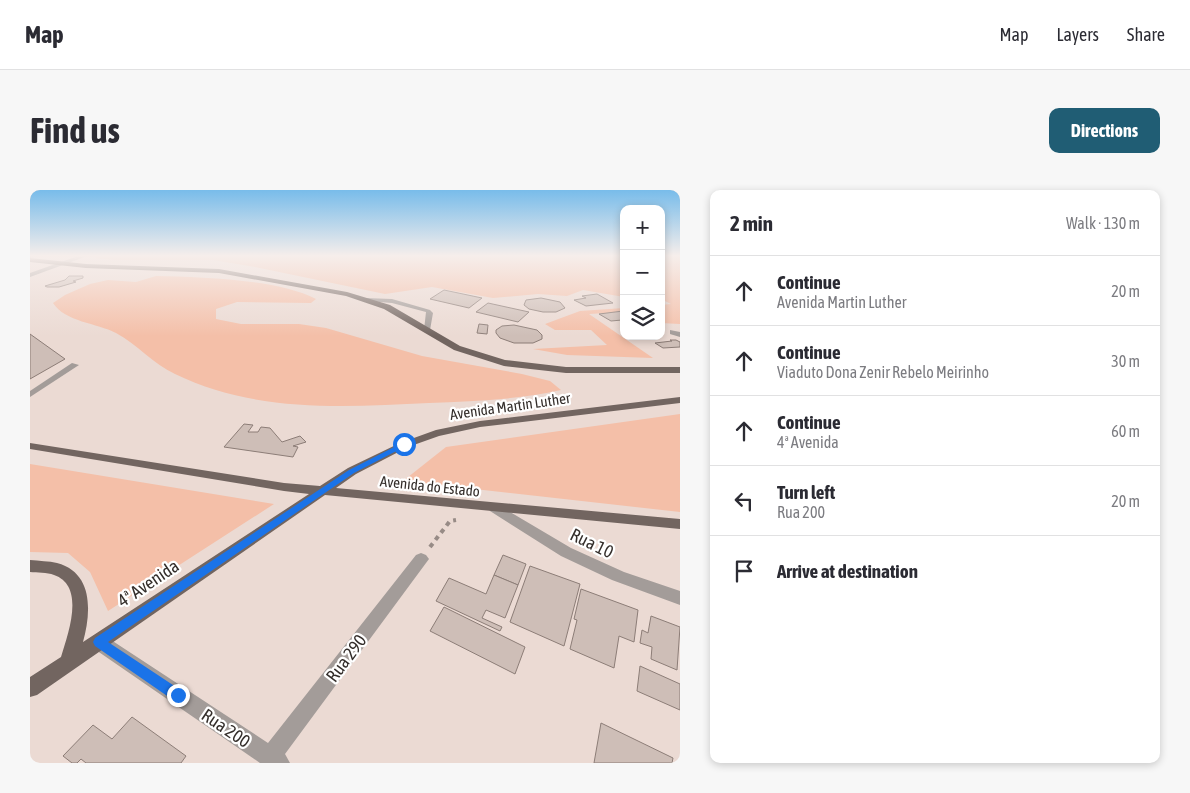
<!DOCTYPE html>
<meta charset="utf-8">
<style>
body{margin:0;font-family:"Asap Condensed",sans-serif;background:#f7f7f7;color:#2b2b33}
.controls{position:absolute;right:15px;top:15px;display:grid;overflow:hidden;border-radius:10px;box-shadow:0 2px 8px #0003}
.controls button{width:45px;height:45px;display:grid;place-items:center;padding:0;border:0;border-bottom:1px solid #e1e1e2;background:#fff;color:#2b2b33;font:25px sans-serif}
.stop{position:absolute;width:15px;height:15px;margin:-11px;border:4px solid #1a73e8;border-radius:50%;background:#fff}
.stop.end{background:#1a73e8;border-color:#fff;box-shadow:0 1px 5px #0008}
.list{margin:0;padding:0;list-style:none}
h2{display:flex;justify-content:space-between;align-items:center;height:65px;margin:0;padding:0 20px;font-size:21px}
h2 small{font-size:16px;font-weight:400;color:#7c7c81}
.list li{display:grid;grid-template-columns:32px 1fr auto;gap:15px;align-items:center;box-sizing:border-box;height:70px;padding:0 20px;border-top:1px solid #e1e1e2}
.list b{display:block;font-size:19px;white-space:nowrap}
.list p{margin:0;font-size:16px;white-space:nowrap;color:#7c7c81}
.list em{font-size:16px;font-style:normal;color:#7c7c81}
.icon{flex:none;width:28px;height:28px;fill:none;stroke:currentColor;stroke-width:2;stroke-linecap:round;stroke-linejoin:round}
.map{position:relative;flex:none;width:650px;height:573px;overflow:hidden;border-radius:10px}
header{display:flex;align-items:center;gap:30px;box-sizing:border-box;height:70px;padding:0 25px;background:#fff;border-bottom:1px solid #e1e1e2}
header strong{font-size:24px}
nav{display:flex;gap:28px;margin-inline-start:auto;font-size:18px}
.intro{display:flex;align-items:center;justify-content:space-between;box-sizing:border-box;height:120px;padding:0 30px}
h1{margin:0;font-size:35px}
.button{padding:12px 22px;border-radius:10px;background:#205d74;color:#fff;font-size:18px;font-weight:700}
main{display:flex;gap:30px;padding:0 30px}
aside{flex:1;background:#fff;border-radius:10px;box-shadow:0 2px 8px #0003}
.map>svg:first-child{display:block}
</style>
<header>
<strong>Map</strong>
<nav><a>Map</a><a>Layers</a><a>Share</a></nav>
</header>
<div class="intro"><h1>Find us</h1><a class="button">Directions</a></div>
<main>
<div class="map">
<svg width="650" height="573" viewBox="0 0 650 573">
<rect width="100%" height="100%" fill="#ebdad3"/>
<!-- green -->
<g fill="#f4bfa8">
<polygon points="71,65 594,65 594,107 553,100 537,106 508,104 463,108 402,97 355,104 225,77 183,70 86,70 65,68"/>
<polygon points="631,65 650,65 650,134 631,133 631,115 641,114 631,109"/>
<path d="M126,86C171,87 247,89 286,109L281,113L207,112L186,119V129L211,134H269L296,138L392,166L492,184L520,191L531,200C488,210 442,211 399,213C312,217 226,223 145,184C123,174 108,155 86,143C67,133 35,132 23,113L35,105L60,94L78,90L106,92Z"/>
<polygon points="594,118 594,122 559,124 623,168 537,165 503,159 577,155 561,140 525,140 515,134 550,121"/>
<polygon points="650,224 650,322 373,291 416,257"/>
<polygon points="0,274 244,314 78,421 60,382 38,363 0,362"/>
</g>
<!-- building -->
<g fill="#cebeb7" stroke="#8c7d77">
<polygon points="39,86 53,86 53,88 43,91 46,92 29,97 17,97 15,96 35,90"/>
<polygon points="414,100 452,108 439,118 400,109"/>
<polygon points="567,104 583,113 556,116 544,110 556,108 552,106"/>
<polygon points="511,108 530,112 535,118 526,122 513,122 499,119 494,115 496,110"/>
<polygon points="458,113 499,122 488,132 446,122"/>
<polygon points="593,121 594,129 592,130 581,131 569,124"/>
<polygon points="449,134 458,135 457,144 447,143"/>
<polygon points="484,135 507,140 512,145 512,149 503,153 484,153 470,148 466,143 466,140 472,136"/>
<polygon points="0,144 35,169 0,189"/>
<polygon points="640,150 646,150 650,152 650,157 633,158 625,153 642,151"/>
<polygon points="214,234 223,235 218,242 228,242 231,237 240,238 252,252 270,246 276,252 263,256 268,257 263,267 194,257"/>
<polygon points="473,365 496,374 488,395 464,385"/>
<polygon points="500,376 550,394 534,456 480,432"/>
<polygon points="464,385 488,395 475,428 456,420 452,428 472,437 470,441 406,411 419,388 456,404"/>
<polygon points="551,399 608,420 604,452 589,446 584,478 540,459 547,430 544,429"/>
<polygon points="414,417 495,457 485,484 400,441"/>
<polygon points="621,426 650,437 647,480 621,469 622,457 610,453 612,440 618,443"/>
<polygon points="610,476 650,494 650,520 607,501"/>
<polygon points="102,527 156,566 151,573 56,573 51,569 47,573 42,573 33,566 63,535 82,549"/>
<polygon points="571,533 643,568 642,573 564,573"/>
</g>
<g fill="none" stroke-linecap="round" stroke-linejoin="round">
<!-- path -->
<polyline stroke="#978b86" stroke-width="4" stroke-dasharray="4.5 4.5" stroke-linecap="butt" points="400,357 420,331 426,330"/>
<!-- service -->
<g fill="#a39c99" fill-rule="evenodd">
<polygon points="335,108 362,109 400,120 403,123 400,140 397,142 394,140 396,122 362,113 337,111 334,109"/>
<polygon points="42,173 49,175 0,207 0,201"/>
</g>
<!-- minor -->
<g fill="#a39c99" fill-rule="evenodd">
<polygon points="0,65 12,65 0,68"/>
<polygon points="51,65 60,65 0,87 0,83"/>
<polygon points="640,140 650,142 650,147 640,144"/>
<polygon points="391,363 396,365 399,369 396,373 255,564 260,573 230,573 63,458 60,452 63,446 69,444 75,446 238,553 386,365"/>
</g>
<!-- tertiary -->
<polygon fill="#a39c99" fill-rule="evenodd" points="465,313 541,358 594,382 650,401 650,415 582,390 531,366 460,321 458,318 460,315"/>
<!-- primary -->
<g fill="#726560" fill-rule="evenodd">
<polygon points="0,68 56,74 189,79 317,102 360,115 430,156 475,170 536,177 650,177 650,183 536,183 474,176 424,160 354,119 316,106 189,83 56,78 0,72"/>
<path d="M650,207V213L450,237L409,246L378,257L326,284L306,298L650,329V339L295,305L7,505L0,507V487L31,467C38,444 56,396 24,385C17,382 7,383 0,382V370C9,371 19,371 27,373C64,383 61,423 53,452L279,304L254,301L0,259V253L254,293L290,296L318,278L370,253L406,240L450,231Z"/>
</g>
</g>
<!-- sky -->
<linearGradient id="sky" x2="0" y2="1"><stop stop-color="#78bcea"/><stop offset="0.45" stop-color="#f6eeeb"/><stop offset="1" stop-color="#f6eeeb" stop-opacity="0"/></linearGradient>
<rect width="650" height="146" fill="url(#sky)"/>
<!-- route -->
<polygon fill="#1a73e8" points="374,252 377,254 376,256 324,283 78,452 152,501 154,505 152,510 148,511 143,510 65,456 63,452 65,448 319,280"/>
<g text-anchor="middle" dominant-baseline="central" stroke-width="4.5" stroke-linejoin="round" paint-order="stroke">
<!-- street labels -->
<g font-size="15" fill="#342e2b" stroke="#fff">
<text transform="translate(480 216) rotate(-8)">Avenida Martin Luther</text>
<text transform="translate(400 296) rotate(6)">Avenida do Estado</text>
</g>
<!-- near-street labels -->
<g font-size="18" fill="#342e2b" stroke="#fff">
<text transform="translate(562 353) rotate(26)">Rua 10</text>
<text transform="translate(118 393) rotate(-34)">4ª Avenida</text>
<text transform="translate(316 468) rotate(-53)">Rua 290</text>
<text transform="translate(196 538) rotate(34)">Rua 200</text>
</g>
</g>
</svg>
<div class="controls">
<button>+</button>
<button>−</button>
<button><svg class="icon" aria-label="layers" viewBox="0 0 24 24"><path d="M12 4l9 5-9 5-9-5zM3 14l9 5 9-5"/></svg></button>
</div>
<div class="stop" style="left:374px;top:254px"></div>
<div class="stop end" style="left:148px;top:505px"></div>
</div>
<aside>
<h2>2 min<small>Walk · 130 m</small></h2>
<ul class="list">
<li><svg class="icon" aria-label="ahead" viewBox="0 0 24 24"><path d="M12 20V5M6 11l6-6 6 6"/></svg><div><b>Continue</b><p>Avenida Martin Luther</p></div><em>20 m</em></li>
<li><svg class="icon" aria-label="ahead" viewBox="0 0 24 24"><path d="M12 20V5M6 11l6-6 6 6"/></svg><div><b>Continue</b><p>Viaduto Dona Zenir Rebelo Meirinho</p></div><em>30 m</em></li>
<li><svg class="icon" aria-label="ahead" viewBox="0 0 24 24"><path d="M12 20V5M6 11l6-6 6 6"/></svg><div><b>Continue</b><p>4ª Avenida</p></div><em>60 m</em></li>
<li><svg class="icon" aria-label="left" viewBox="0 0 24 24"><path d="M17 20v-9H6M10 6l-5 5 5 5"/></svg><div><b>Turn left</b><p>Rua 200</p></div><em>20 m</em></li>
<li><svg class="icon" aria-label="arrive" viewBox="0 0 24 24"><path d="M6 21V4h12l-3 4 3 4H6"/></svg><div><b>Arrive at destination</b></div></li>
</ul>
</aside>
</main>
